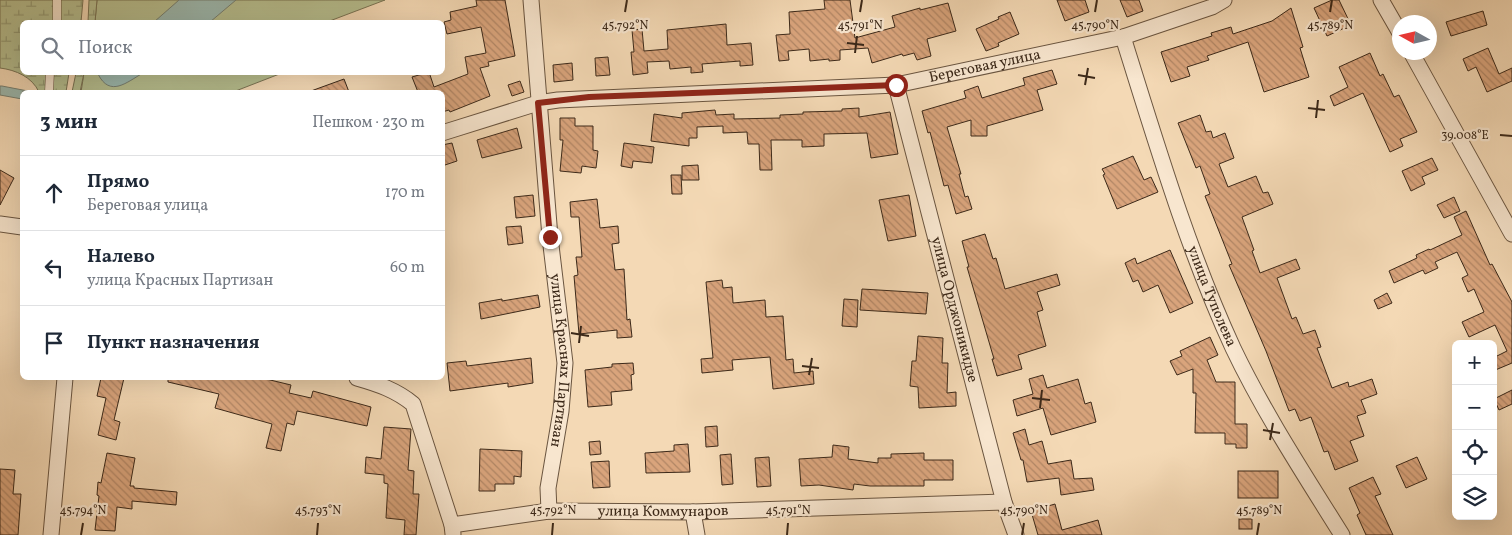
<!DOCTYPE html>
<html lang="ru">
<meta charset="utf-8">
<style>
body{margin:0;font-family:Vollkorn,serif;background:#f6f6f7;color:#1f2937}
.controls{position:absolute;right:15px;bottom:15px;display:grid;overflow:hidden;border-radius:8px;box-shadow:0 5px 20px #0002}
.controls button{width:45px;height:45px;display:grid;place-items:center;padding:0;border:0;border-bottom:1px solid #e0e1e3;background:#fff;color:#1f2937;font:25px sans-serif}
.compass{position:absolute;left:1392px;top:15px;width:45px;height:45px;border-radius:50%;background:#fff;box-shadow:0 5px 20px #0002;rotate:278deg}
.stop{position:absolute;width:15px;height:15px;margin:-11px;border:4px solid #8f2418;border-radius:50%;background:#fff}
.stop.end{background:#8f2418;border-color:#fff;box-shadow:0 1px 5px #0008}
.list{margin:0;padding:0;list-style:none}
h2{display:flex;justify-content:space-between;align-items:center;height:65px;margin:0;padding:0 20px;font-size:21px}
h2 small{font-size:16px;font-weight:400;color:#747a83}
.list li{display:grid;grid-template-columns:32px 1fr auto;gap:15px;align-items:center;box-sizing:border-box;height:75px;padding:0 20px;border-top:1px solid #e0e1e3}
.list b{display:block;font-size:19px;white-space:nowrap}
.list p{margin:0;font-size:16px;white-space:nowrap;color:#747a83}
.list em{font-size:16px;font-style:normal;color:#747a83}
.icon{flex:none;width:28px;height:28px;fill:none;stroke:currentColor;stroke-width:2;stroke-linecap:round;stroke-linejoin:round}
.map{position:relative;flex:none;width:1512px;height:535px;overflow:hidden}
.search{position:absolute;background:#fff;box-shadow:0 5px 20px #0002;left:20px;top:20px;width:425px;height:55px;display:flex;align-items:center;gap:12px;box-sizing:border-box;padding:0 18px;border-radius:8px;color:#747a83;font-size:19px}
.panel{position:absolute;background:#fff;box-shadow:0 5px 20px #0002;left:20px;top:90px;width:425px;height:290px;border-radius:8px}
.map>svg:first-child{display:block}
</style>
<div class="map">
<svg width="1512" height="535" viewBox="0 0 1512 535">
<defs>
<pattern id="wetland-marsh" width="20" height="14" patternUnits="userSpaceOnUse" patternTransform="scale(1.25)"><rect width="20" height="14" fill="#b7c091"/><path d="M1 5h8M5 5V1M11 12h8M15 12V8" fill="none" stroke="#969c76"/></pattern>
<pattern id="building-back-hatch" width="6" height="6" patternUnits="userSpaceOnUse" patternTransform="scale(1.25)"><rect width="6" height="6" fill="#d9a47c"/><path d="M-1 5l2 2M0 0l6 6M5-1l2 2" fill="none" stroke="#b18665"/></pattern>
</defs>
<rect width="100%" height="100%" fill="#f4d9b5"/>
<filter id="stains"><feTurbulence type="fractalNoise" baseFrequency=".004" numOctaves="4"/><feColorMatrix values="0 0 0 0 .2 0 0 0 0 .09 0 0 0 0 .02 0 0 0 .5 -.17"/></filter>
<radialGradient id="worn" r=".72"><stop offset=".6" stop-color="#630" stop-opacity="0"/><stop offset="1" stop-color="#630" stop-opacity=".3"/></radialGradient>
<!-- green -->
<g fill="#b7c091" stroke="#7a7455">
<polygon points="97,0 385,0 327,22 95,22"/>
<polygon points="84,73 282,73 233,92 81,92"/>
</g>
<!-- wetland -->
<g fill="url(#wetland-marsh)" stroke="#7a7455">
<path d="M0,0H83L81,22H22V72L69,73L66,92H39C32,77 16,70 0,68Z"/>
<polygon points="89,0 97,0 95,22 88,22"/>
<polygon points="76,73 84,73 80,92 72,92"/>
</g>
<!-- water -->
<g fill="#9cbab1" stroke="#768074">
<polygon points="179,0 236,0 210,22 154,22"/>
<path d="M99,73L143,72V73C127,82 110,98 98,74Z"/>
<polygon points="0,86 2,86 33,92 22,92 22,99 0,95"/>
</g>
<!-- building -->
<g fill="url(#building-back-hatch)" stroke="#3c2919">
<polygon points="476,0 505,0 515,56 488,62 489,66 480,68 490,96 450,112 449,110 442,112 442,92 418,92 412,77 429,72 434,87 468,74 465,57 486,53 481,27 447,34 444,22 451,20 450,12 477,6"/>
<polygon points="824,0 850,0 855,38 895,27 892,16 920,8 920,10 948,3 956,31 927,39 931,56 917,60 914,53 903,56 902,54 872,63 868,48 840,50 840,60 829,61 829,59 810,61 809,49 788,51 789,60 779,61 776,35 790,34 789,12 825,9"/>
<polygon points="1057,0 1085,0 1089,12 1065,21"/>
<polygon points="1120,0 1139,0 1143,11 1127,17"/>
<polygon points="1332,0 1339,0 1351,25 1327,36 1314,8"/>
<polygon points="1291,8 1303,47 1300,48 1309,77 1264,92 1248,42 1207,56 1209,60 1187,67 1190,76 1171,82 1161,52 1212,36 1211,33 1231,27 1233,34 1272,21"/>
<polygon points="1483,11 1487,25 1451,36 1446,22"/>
<polygon points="1010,12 1019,34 998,43 999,46 986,51 976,29 999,19 998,17"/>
<polygon points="726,24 727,45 751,43 753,65 740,66 740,61 702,64 703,72 691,73 691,67 670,69 669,61 647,62 648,73 633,75 631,52 634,52 632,30 642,29 644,51 668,49 667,30"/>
<polygon points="1488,48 1499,74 1512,68 1512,81 1487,92 1476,67 1468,71 1463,59"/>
<polygon points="1370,53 1380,76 1383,74 1394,97 1399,95 1417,132 1400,139 1403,146 1390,152 1363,93 1334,106 1330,96 1348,87 1339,67"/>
<polygon points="608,57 610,75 596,76 595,58"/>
<polygon points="572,63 573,80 554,82 553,65"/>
<polygon points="1052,70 1057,84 1037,90 1043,110 987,126 987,136 971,136 971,120 947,127 961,174 959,174 965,197 968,196 972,209 956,214 948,185 944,186 930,132 928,133 922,111 966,98 964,91 978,86 982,98 1025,85 1023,78"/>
<polygon points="344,79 349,92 311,92 311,91"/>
<polygon points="520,81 524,92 512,96 508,85"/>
<polygon points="859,108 859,117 890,112 898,154 871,158 867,133 824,134 824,146 802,147 802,140 771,140 772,170 760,170 759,144 748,144 747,132 723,133 723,126 697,127 697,138 689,138 689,146 651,141 654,114 682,118 682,113 715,110 716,115 734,114 734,119 780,118 780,115 803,114 803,112 842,111 842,109"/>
<polygon points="1200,115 1206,132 1211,131 1213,138 1225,133 1234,158 1219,164 1228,187 1256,176 1263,193 1268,192 1273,204 1242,217 1254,250 1252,251 1260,273 1296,259 1300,269 1277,278 1292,319 1296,317 1303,334 1315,330 1321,347 1317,348 1332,388 1348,382 1349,387 1372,379 1377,394 1361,400 1366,413 1357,416 1364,436 1350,441 1358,461 1335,470 1328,451 1324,452 1311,417 1300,421 1295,409 1289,411 1266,351 1229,265 1232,264 1205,196 1210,194 1200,166 1196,168 1178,123"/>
<polygon points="560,118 575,118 575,126 593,126 593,150 598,151 596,168 582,166 581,173 560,171 563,140 560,140"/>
<polygon points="517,128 522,148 482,158 477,140"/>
<polygon points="452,143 457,161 442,166 442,145"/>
<polygon points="624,143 654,147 652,163 633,161 632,168 621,166"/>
<polygon points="1133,156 1144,180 1151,177 1158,192 1117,209 1103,175 1105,174 1102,169"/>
<polygon points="1432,158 1438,170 1422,177 1425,184 1411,191 1402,171"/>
<polygon points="698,165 699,180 682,180 682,166"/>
<polygon points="0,170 14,178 0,205"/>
<polygon points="671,175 681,175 682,194 672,194"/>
<polygon points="533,195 535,216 516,218 514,197"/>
<polygon points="909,195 916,236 888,241 879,200"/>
<polygon points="1454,197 1460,211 1444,218 1437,205"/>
<polygon points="597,199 600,228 618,226 619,243 612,244 615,270 624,269 627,320 630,319 632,337 617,338 617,330 579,334 574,276 578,275 576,257 582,257 579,217 571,217 570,202"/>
<polygon points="1466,211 1490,265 1492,264 1512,302 1512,363 1493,371 1493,358 1507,351 1495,325 1469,337 1462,322 1484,312 1474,289 1468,292 1462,278 1468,275 1457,252 1435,262 1438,268 1425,274 1423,270 1394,283 1389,271 1417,258 1416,255 1429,249 1430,250 1462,235 1454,217"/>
<polygon points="521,226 523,243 508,245 506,227"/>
<polygon points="985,234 993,259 996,258 1005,289 1057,274 1060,285 1037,292 1043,310 1037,312 1046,346 1018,355 1022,369 997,376 992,359 994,359 967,267 969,267 962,241"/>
<polygon points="1170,250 1193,303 1170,313 1158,285 1143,292 1138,280 1133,282 1125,263 1135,258 1137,264"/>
<polygon points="722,280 723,288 732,287 733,303 765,300 766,317 783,316 786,360 793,359 794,373 813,371 814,384 773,389 770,357 732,360 733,370 702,373 701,359 713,358 706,282"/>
<polygon points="862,289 928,293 926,314 860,310"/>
<polygon points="1387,293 1392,303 1378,309 1374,300"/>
<polygon points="538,295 540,307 481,319 479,303 502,299 502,301"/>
<polygon points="844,299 858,300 857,327 842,326"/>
<polygon points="918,336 943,338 942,363 948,363 947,393 956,392 956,406 919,408 918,387 910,386 912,361 916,361"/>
<polygon points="1210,337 1218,355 1207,360 1216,382 1235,382 1235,424 1247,424 1247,448 1236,448 1236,444 1225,444 1225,433 1195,433 1196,393 1193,393 1193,369 1177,375 1170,361 1182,356 1180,351"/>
<polygon points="531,358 533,383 508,387 508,383 450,391 447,363 466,361 467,366"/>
<polygon points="633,363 634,374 631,375 632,390 611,392 612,405 588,407 585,370 612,367 612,364"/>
<polygon points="1043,375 1047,388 1078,379 1085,404 1091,402 1096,422 1051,435 1043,408 1017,416 1013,400 1033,394 1029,379"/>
<polygon points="101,378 124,378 114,420 120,422 116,440 98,435 106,398 97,396"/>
<polygon points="168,378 267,378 266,379 291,385 289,393 311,398 313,391 371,407 367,426 297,411 294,425 287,423 281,451 266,448 272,424 215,408 219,394 168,382"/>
<polygon points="1512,390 1512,404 1499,410 1494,399"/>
<polygon points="717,426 718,446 706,447 705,427"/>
<polygon points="384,427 411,429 408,470 414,471 413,494 419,494 416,535 404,535 405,520 386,518 388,484 384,483 384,475 365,473 366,457 381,459"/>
<polygon points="1025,429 1029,445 1042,441 1048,464 1071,460 1074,479 1092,478 1094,490 1061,495 1059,478 1027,482 1023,460 1021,460 1013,433"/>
<polygon points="600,441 601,454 590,455 589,442"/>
<polygon points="688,444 690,472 646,473 645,453 674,451 674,445"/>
<polygon points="833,445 849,447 848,459 878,463 878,458 891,458 891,454 924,453 924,460 953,460 953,480 924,480 924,486 870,486 854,484 853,490 819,485 801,486 799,459 832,457"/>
<polygon points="480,449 522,451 521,477 514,476 514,484 495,484 495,491 479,491"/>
<polygon points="107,453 135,458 130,486 134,486 134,488 177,492 176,505 132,501 132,509 117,507 115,531 95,530 99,496 97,495 98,482 101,483"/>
<polygon points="731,454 733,484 722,485 720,455"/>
<polygon points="769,457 771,486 757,487 755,458"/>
<polygon points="1417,457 1427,479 1406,488 1396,466"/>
<polygon points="609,461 610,487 593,488 591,462"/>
<polygon points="0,469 15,470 13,494 21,494 18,535 0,535"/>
<rect x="1238" y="471" width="40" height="27"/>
<polygon points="1373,477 1381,494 1375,496 1393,535 1366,535 1357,515 1360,513 1349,488"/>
<polygon points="1055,504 1062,530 1098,520 1102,535 1038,535 1031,511"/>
<rect x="1239" y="519" width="13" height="10"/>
</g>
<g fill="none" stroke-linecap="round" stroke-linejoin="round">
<defs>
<g id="lane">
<polyline points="57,22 57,0"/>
<polyline points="49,92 50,72"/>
</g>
<g id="street">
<path id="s1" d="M531,0L550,237L565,363L561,411L548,488L549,511"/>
<polyline points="1381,0 1400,33"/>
<path id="s2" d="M1123,37C1156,142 1187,248 1233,348C1264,413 1304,474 1342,535"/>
<polyline points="1411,52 1512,234"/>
<path id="s3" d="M896,85L1004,502L1016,535"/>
<path id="s4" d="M442,133L538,103L558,100L896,85L1123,37L1212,7L1224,0"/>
<polyline points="0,224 22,227"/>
<path d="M357,378C378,384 396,390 413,404L452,525L453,534"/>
<polyline points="693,512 697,535"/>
<path id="s5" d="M452,525L549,511L693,512L1004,502"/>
<polyline points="51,535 65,378"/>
</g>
</defs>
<!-- lane casing -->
<use href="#lane" stroke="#6a5540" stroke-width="9"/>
<!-- street casing -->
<use href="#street" stroke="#6a5540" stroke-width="17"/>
<!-- lane -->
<use href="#lane" stroke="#f8e6cf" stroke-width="8"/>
<!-- street -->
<use href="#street" stroke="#f8e6cf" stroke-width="15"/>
</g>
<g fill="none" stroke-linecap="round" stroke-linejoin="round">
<!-- route -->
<polyline stroke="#8f2418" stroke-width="6" points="550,237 538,103 589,97 896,85"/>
</g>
<!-- ticks -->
<path fill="none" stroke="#3c2919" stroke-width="2" d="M625,12L627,0M860,12L862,0M1095,12L1097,0M1330,12L1332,0M847,43L864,45M855,53L857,36M1078,75L1095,78M1085,85L1088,68M1308,108L1325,110M1316,118L1318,100M1500,135L1512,136M571,333L589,336M579,343L581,326M802,366L819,368M809,375L812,358M1032,398L1050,400M1040,408L1042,390M1263,430L1280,433M1270,440L1273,423M81,535L83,523M317,535L318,523M552,535L553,523M787,535L788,523M1022,535L1024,523M1257,535L1259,523"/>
<g text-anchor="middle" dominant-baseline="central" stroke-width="4.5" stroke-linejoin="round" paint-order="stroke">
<!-- street labels -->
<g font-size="15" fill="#3c2919" stroke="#f8e6cf">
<text stroke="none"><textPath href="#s4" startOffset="550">Береговая улица</textPath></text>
<text stroke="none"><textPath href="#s2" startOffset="274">улица Туполева</textPath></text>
<text stroke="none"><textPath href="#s3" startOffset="232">улица Орджоникидзе</textPath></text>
<text stroke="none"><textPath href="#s1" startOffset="362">улица Красных Партизан</textPath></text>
<text stroke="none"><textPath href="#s5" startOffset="212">улица Коммунаров</textPath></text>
</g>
</g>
<g font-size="12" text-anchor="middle" fill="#3c2919" stroke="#f8e6cf" stroke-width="4.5" stroke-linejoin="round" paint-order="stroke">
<text x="625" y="29">45.792°N</text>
<text x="860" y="29">45.791°N</text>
<text x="1095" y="29">45.790°N</text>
<text x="1330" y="29">45.789°N</text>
<text x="1465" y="139">39.008°E</text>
<text x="83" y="514">45.794°N</text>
<text x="318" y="514">45.793°N</text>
<text x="553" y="514">45.792°N</text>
<text x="788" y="514">45.791°N</text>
<text x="1024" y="514">45.790°N</text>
<text x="1259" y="514">45.789°N</text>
</g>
<rect width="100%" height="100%" filter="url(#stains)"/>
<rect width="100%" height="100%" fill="url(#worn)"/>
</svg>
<div class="controls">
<button>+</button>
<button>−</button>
<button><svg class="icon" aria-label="locate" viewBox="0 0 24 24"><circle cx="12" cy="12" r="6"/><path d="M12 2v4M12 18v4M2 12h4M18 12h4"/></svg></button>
<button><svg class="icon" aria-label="layers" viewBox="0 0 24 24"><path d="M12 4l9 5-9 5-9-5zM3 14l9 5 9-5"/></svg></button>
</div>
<svg class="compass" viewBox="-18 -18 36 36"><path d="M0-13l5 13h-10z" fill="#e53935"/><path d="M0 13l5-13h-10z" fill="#747a83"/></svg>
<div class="stop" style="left:896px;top:85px"></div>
<div class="stop end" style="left:550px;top:237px"></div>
<div class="search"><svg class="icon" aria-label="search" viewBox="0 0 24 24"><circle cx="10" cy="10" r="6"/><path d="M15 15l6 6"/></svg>Поиск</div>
<section class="panel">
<h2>3 мин<small>Пешком · 230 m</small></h2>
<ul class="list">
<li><svg class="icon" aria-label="ahead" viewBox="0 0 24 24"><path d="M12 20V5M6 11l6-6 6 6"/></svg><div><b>Прямо</b><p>Береговая улица</p></div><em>170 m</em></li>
<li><svg class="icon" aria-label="left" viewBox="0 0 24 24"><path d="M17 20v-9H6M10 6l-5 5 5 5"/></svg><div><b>Налево</b><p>улица Красных Партизан</p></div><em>60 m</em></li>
<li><svg class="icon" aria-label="arrive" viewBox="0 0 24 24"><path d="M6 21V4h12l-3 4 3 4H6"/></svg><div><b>Пункт назначения</b></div></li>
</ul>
</section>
</div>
